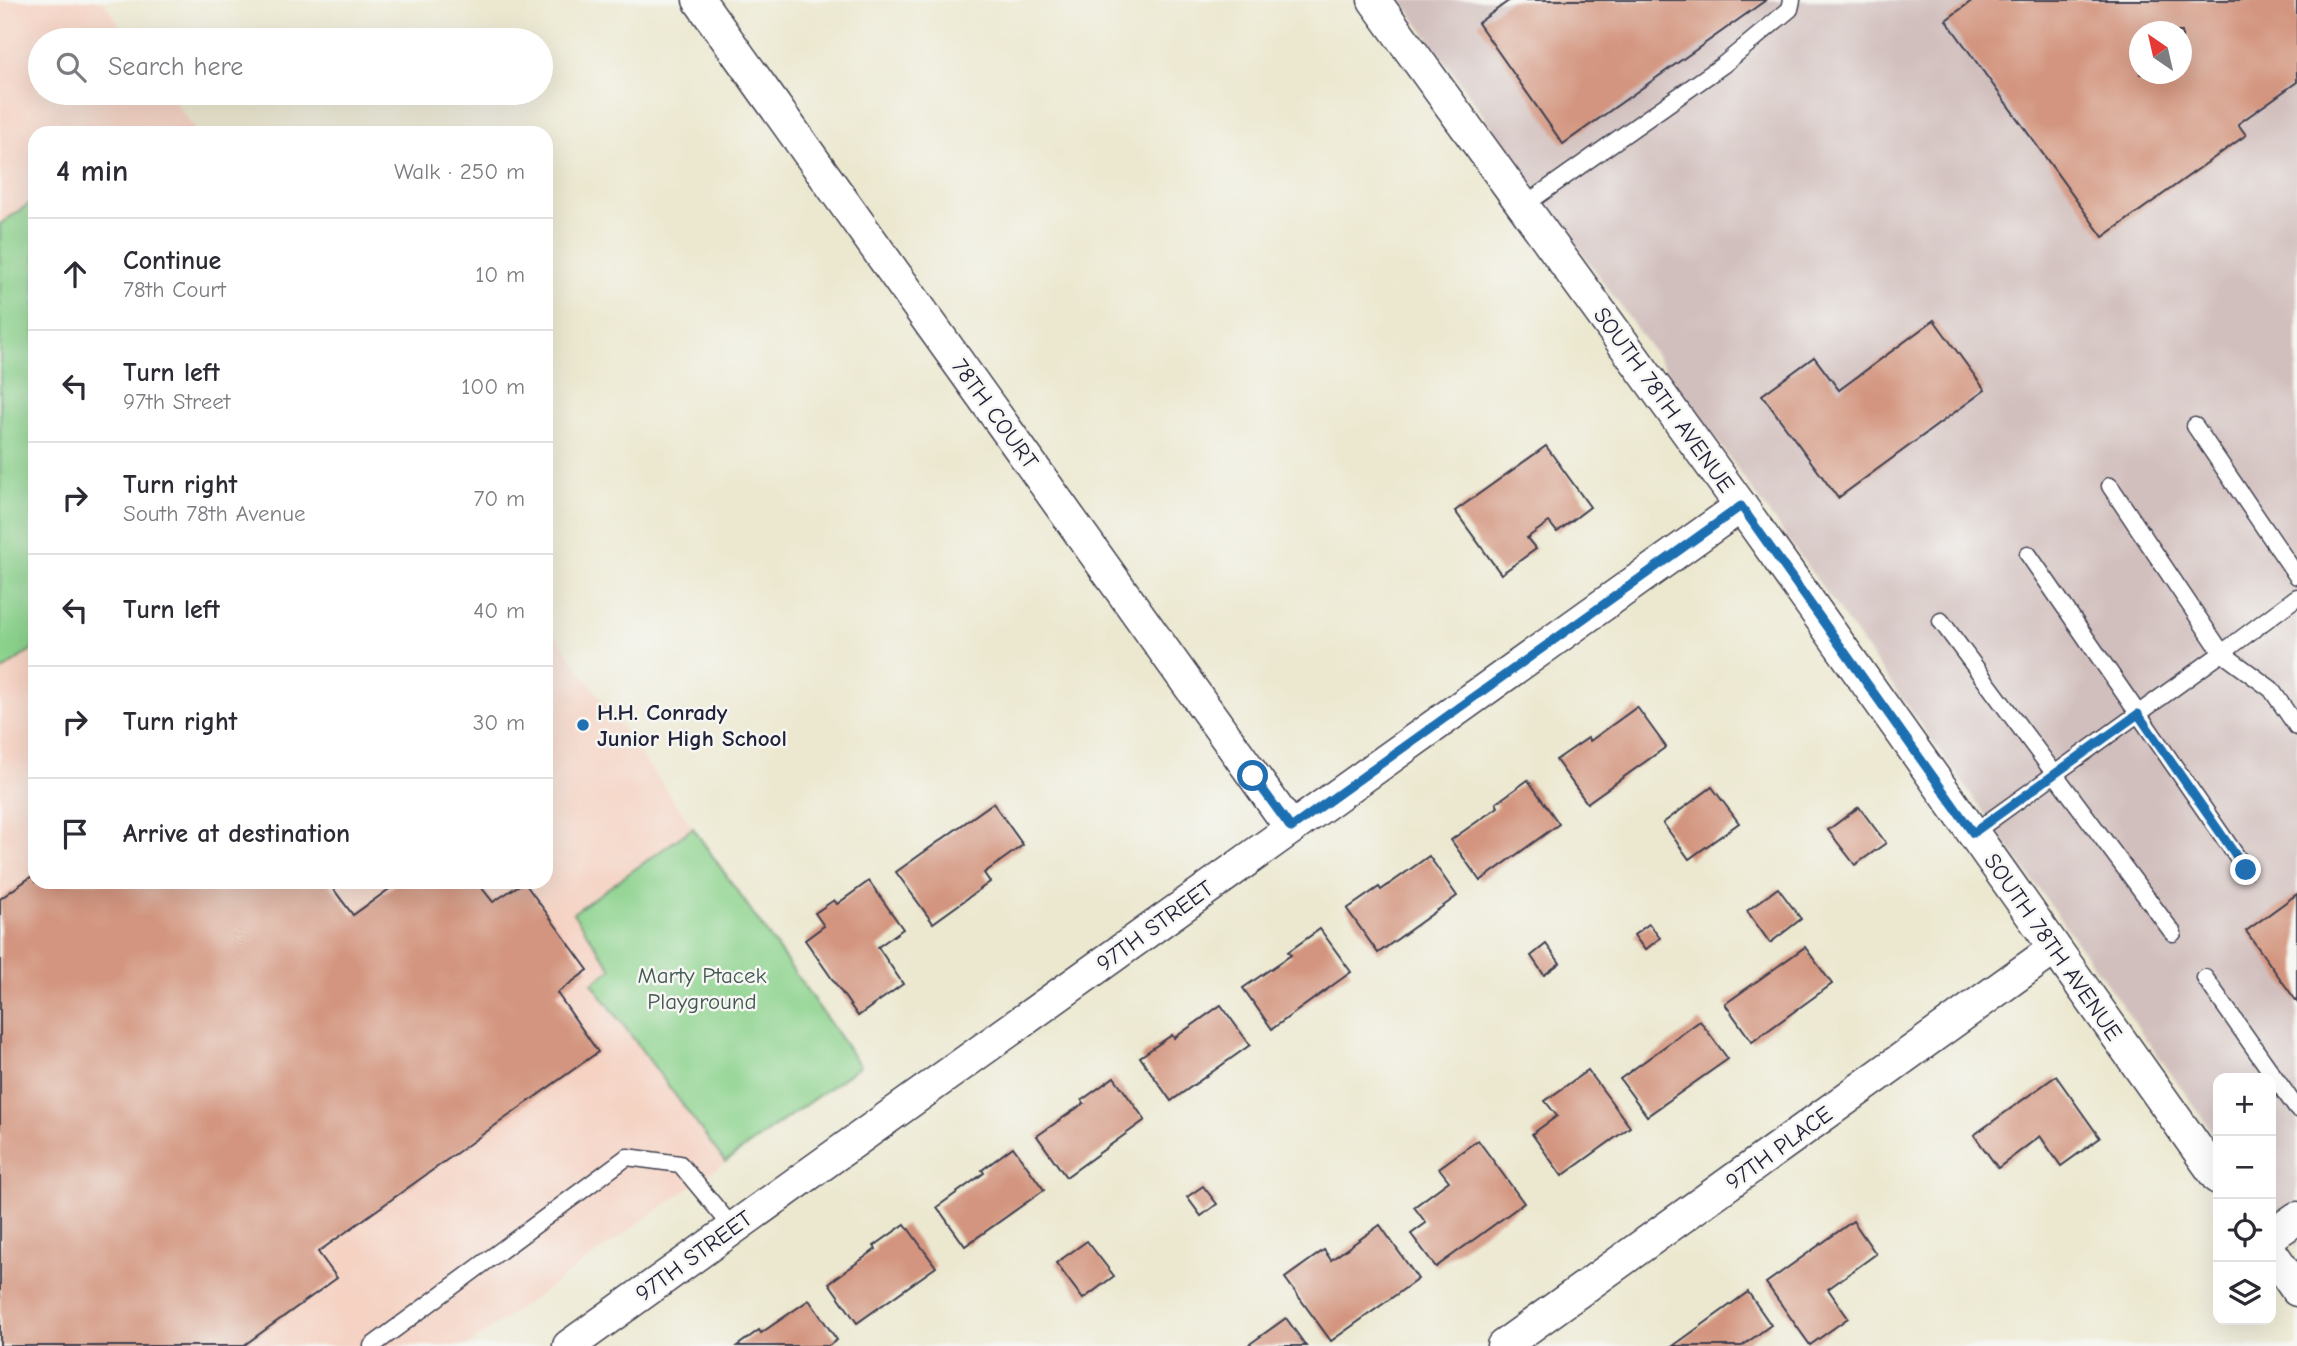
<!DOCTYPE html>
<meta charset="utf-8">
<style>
body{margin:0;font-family:"Comic Neue",sans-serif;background:#f7f7f7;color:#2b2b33}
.controls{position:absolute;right:21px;bottom:21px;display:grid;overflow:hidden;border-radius:14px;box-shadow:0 7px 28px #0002}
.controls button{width:63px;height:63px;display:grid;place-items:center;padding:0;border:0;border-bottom:2px solid #e1e1e2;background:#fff;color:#2b2b33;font:35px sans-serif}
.compass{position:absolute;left:2129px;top:21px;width:63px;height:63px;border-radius:50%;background:#fff;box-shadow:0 7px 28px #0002;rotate:326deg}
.stop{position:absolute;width:21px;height:21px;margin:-16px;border:5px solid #1f6fb2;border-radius:50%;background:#fff}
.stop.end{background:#1f6fb2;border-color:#fff;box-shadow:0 2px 7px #0008}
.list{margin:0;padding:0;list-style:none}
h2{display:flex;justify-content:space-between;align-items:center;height:91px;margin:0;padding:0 28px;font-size:30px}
h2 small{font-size:23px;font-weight:400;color:#7c7c81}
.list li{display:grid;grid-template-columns:46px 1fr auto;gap:21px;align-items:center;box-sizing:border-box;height:112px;padding:0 28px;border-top:2px solid #e1e1e2}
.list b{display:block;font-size:26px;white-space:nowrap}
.list p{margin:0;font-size:23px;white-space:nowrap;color:#7c7c81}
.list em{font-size:23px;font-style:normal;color:#7c7c81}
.icon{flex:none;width:38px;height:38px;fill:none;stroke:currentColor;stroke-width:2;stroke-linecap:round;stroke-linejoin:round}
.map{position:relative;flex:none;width:2297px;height:1346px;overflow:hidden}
.search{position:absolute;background:#fff;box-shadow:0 7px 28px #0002;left:28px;top:28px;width:525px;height:77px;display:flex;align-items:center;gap:18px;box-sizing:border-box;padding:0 24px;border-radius:38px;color:#7c7c81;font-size:26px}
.panel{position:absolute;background:#fff;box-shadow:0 7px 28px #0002;left:28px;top:126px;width:525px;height:763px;border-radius:21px}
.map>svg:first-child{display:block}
</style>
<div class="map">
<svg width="2297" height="1346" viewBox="0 0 2297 1346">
<rect width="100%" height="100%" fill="#f6f6f2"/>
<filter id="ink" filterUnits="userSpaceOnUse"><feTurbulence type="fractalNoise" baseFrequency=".0143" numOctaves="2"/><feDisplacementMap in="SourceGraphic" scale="14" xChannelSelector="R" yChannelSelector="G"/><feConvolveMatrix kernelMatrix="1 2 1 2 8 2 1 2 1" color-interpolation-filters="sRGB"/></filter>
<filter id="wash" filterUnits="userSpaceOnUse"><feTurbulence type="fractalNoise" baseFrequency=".00686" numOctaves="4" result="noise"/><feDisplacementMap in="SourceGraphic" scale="28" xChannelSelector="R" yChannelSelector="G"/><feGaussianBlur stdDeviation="1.57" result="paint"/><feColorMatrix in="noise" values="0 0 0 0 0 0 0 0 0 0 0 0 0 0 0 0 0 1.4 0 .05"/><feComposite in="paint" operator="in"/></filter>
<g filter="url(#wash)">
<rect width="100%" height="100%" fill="#ece8d0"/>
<!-- built -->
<polygon fill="#f5d2c2" points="0,0 102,0 131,40 40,40 40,93 169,93 197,133 35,133 35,882 546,882 546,622 693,828 573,913 613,969 593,983 725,1162 467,1346 0,1346"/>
<!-- industrial -->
<path fill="#d1bfbd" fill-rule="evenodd" d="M1401,0H2297V1248L2271,1211V1078H2218V1139ZM2140,32H2182V74H2140Z"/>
<!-- green -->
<g fill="#8bd28c" stroke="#567a64" stroke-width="2">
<polygon points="35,200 35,647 0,672 0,224"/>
<polygon points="693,828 860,1066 725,1162 592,983 612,969 573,913"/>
</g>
<g id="blocks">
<!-- building -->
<g fill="#d3957f" fill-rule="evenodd">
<polygon points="1510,0 1766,0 1563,144 1478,23"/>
<path d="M1973,0H2297V82L2238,124L2246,135L2103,237L1946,20ZM2140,32H2182V74H2140Z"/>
<polygon points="1934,320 1985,390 1838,498 1762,395 1814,357 1839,390"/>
<polygon points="1546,446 1590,507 1557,532 1549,522 1527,538 1536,549 1501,574 1455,511"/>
<polygon points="1637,707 1666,747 1587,803 1556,760 1588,738 1590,741"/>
<polygon points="1528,780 1559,824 1480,881 1451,840 1498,807 1496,803"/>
<polygon points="1712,787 1739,823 1689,859 1663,823"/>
<polygon points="993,803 1023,845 984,873 990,882 933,923 896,872"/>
<polygon points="1859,807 1886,843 1855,865 1828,830"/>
<polygon points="1429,856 1457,896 1378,953 1347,909 1379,887 1381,890"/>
<polygon points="35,874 35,882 328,882 353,915 399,882 477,882 493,902 524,882 588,970 557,993 598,1052 318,1252 337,1278 243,1346 0,1346 0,899"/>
<polygon points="869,881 903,929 878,947 903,984 858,1016 805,940 824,926 815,913 834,900 837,904"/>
<polygon points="1778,888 1801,919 1770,943 1747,911"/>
<polygon points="2297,894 2297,1002 2246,931"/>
<polygon points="1649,924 1660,938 1645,950 1634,935"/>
<polygon points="1320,929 1351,972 1272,1029 1243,988 1291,955 1288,952"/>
<polygon points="1546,944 1560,963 1544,975 1531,956"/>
<polygon points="1805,947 1832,984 1752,1042 1725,1004"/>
<polygon points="1221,1005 1250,1045 1171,1101 1140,1057 1172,1035 1174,1038"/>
<polygon points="1700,1021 1728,1059 1647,1116 1620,1079"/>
<polygon points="1588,1070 1630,1127 1562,1176 1532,1134 1557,1116 1545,1101"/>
<polygon points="2056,1076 2100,1138 2061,1166 2040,1136 1998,1168 1974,1135"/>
<polygon points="1114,1077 1145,1120 1066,1177 1037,1136 1084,1103 1082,1100"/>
<polygon points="1478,1140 1524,1203 1436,1267 1411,1234 1426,1223 1414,1207 1449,1181 1439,1168"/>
<polygon points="1013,1147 1044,1190 965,1246 937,1207 984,1173 982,1170"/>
<polygon points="1203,1186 1217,1204 1201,1216 1187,1197"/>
<polygon points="1853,1221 1876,1254 1828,1289 1848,1318 1810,1345 1766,1283"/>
<polygon points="905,1224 936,1267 857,1323 829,1283 876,1249 874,1246"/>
<polygon points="1380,1225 1418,1279 1331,1341 1285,1278 1324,1250 1331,1260"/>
<polygon points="1087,1241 1114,1276 1083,1299 1056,1263"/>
<polygon points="1748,1292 1771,1325 1742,1346 1673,1346"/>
<polygon points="809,1300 837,1340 828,1346 737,1346 759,1330 761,1333"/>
<polygon points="1286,1318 1306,1346 1247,1346"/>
</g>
</g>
</g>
<g filter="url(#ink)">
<use href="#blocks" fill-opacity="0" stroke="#404051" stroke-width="2"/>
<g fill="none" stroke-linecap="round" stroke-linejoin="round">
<defs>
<g id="lane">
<polyline points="1523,206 1723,65 1790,9 1792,0"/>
<polyline points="2195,426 2297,576"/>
<polyline points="2028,554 2246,870"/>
<polyline points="2297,597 2222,653 2271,689 2297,727"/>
<polyline points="1941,621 2173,933"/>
<polyline points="1973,833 2222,653 2110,486"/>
<polyline points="2205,978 2297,1109"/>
<polyline points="372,1346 627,1157 680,1164 733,1228"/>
</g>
<g id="street">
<polyline points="699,0 1291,828"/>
<polyline points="1374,0 1741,506 2218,1178"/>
<polyline points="2271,1236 2297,1218"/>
<polyline points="2271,1252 2297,1290"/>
<polyline points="569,1346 1741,506"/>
<polyline points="1503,1346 2054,949"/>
</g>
</defs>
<!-- lane casing -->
<use href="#lane" stroke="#404051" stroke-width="19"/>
<!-- street casing -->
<use href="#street" stroke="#404051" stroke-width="35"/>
<!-- lane -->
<use href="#lane" stroke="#fff" stroke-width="16"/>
<!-- street -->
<use href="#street" stroke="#fff" stroke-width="32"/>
</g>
</g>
<g fill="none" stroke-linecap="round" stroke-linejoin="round" filter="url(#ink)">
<!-- route -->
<polyline stroke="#1f6fb2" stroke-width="9" points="1253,776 1291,828 1741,506 1973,833 2138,714 2246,870"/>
</g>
<!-- markers -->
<circle fill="#1f6fb2" stroke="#f6f6f2" stroke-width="2.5" cx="583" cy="725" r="7"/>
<g text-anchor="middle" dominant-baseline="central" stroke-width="5" stroke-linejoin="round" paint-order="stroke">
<!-- street labels -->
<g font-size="23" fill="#22223b" stroke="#f6f6f2">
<text transform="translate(1664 400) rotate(54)">SOUTH 78TH AVENUE</text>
<text transform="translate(995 414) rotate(54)">78TH COURT</text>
<text transform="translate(1155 926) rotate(-36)">97TH STREET</text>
<text transform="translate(2053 947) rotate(55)">SOUTH 78TH AVENUE</text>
<text transform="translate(1779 1148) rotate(-36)">97TH PLACE</text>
<text transform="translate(694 1256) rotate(-36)">97TH STREET</text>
</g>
<!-- poi labels -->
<g font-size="23" font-weight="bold" fill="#22223b" stroke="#f6f6f2" text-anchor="start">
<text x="597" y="712">H.H. Conrady<tspan x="597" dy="26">Junior High School</tspan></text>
</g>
<!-- park labels -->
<g font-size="23" fill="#425753" stroke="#f6f6f2">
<text x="702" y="975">Marty Ptacek<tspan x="702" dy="26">Playground</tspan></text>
</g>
</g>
</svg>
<div class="controls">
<button>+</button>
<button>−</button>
<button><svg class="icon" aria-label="locate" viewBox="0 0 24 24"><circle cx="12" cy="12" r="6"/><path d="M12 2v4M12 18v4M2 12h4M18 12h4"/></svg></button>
<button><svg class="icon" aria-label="layers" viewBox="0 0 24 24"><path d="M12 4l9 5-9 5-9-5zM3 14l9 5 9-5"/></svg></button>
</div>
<svg class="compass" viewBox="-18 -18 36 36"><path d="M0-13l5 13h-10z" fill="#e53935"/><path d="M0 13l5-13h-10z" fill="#7c7c81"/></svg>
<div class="stop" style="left:1253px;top:776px"></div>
<div class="stop end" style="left:2246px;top:870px"></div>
<div class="search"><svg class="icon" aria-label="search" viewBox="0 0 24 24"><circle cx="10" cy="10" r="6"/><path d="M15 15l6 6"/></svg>Search here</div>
<section class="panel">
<h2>4 min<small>Walk · 250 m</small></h2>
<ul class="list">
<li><svg class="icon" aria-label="ahead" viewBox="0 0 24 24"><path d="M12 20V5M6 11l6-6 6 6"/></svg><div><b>Continue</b><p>78th Court</p></div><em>10 m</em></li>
<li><svg class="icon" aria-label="left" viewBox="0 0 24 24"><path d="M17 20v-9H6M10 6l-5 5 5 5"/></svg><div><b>Turn left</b><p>97th Street</p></div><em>100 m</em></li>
<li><svg class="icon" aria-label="right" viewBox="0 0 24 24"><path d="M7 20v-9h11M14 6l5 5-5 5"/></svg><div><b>Turn right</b><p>South 78th Avenue</p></div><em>70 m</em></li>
<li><svg class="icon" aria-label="left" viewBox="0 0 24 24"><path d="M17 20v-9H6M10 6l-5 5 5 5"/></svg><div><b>Turn left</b></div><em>40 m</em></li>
<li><svg class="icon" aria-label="right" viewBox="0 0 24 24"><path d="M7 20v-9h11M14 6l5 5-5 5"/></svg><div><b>Turn right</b></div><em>30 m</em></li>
<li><svg class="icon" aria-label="arrive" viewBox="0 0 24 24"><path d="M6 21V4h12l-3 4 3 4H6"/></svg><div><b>Arrive at destination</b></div></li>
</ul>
</section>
</div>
